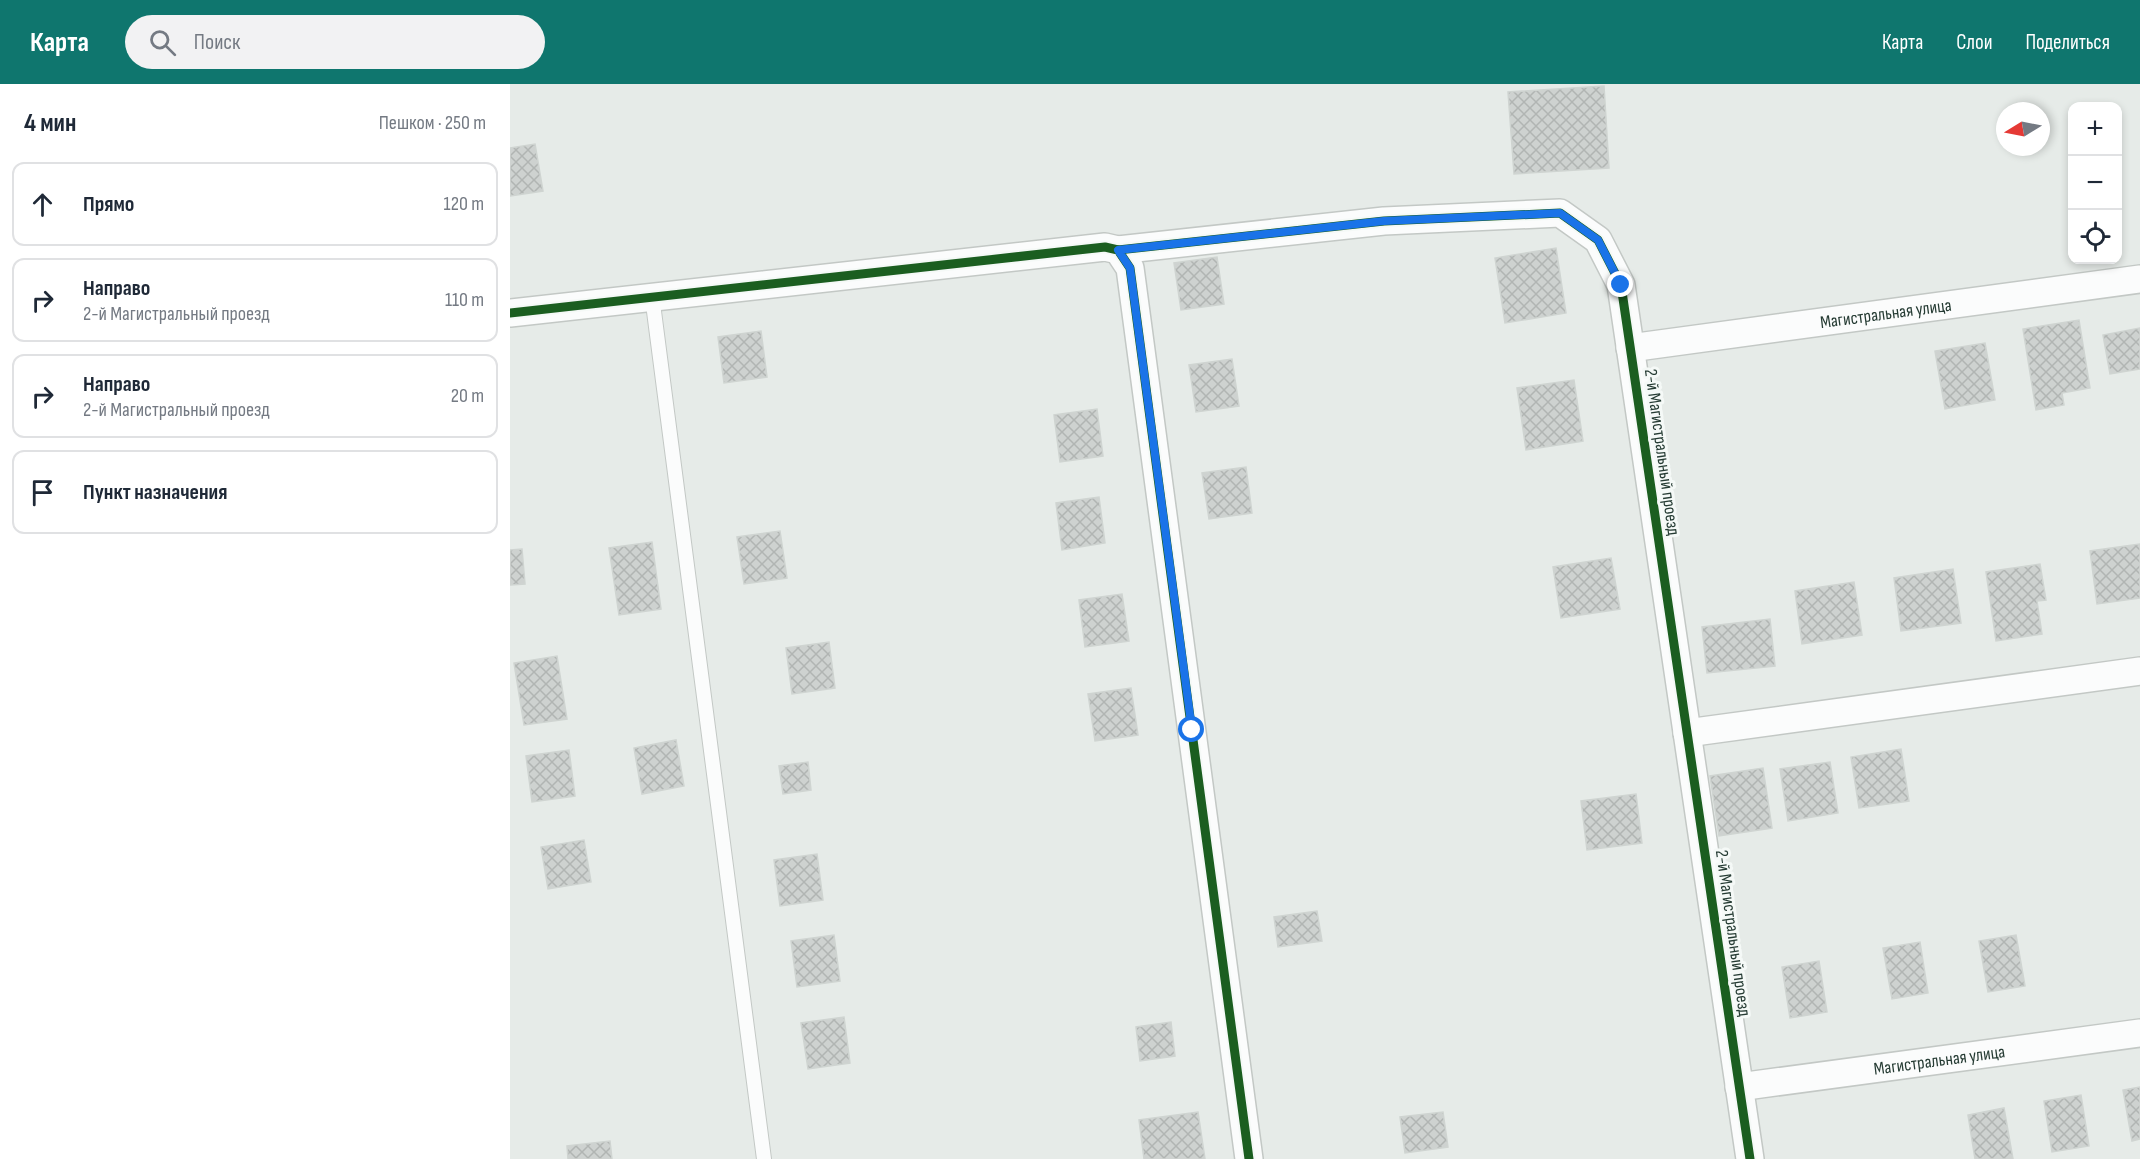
<!DOCTYPE html>
<html lang="ru">
<meta charset="utf-8">
<style>
body{margin:0;font-family:"Sofia Sans Condensed",sans-serif;background:#f2f2f3;color:#1f2937}
.controls{position:absolute;right:18px;top:18px;display:grid;overflow:hidden;border-radius:12px;box-shadow:0 3px 9px #0003}
.controls button{width:54px;height:54px;display:grid;place-items:center;padding:0;border:0;border-bottom:2px solid #e0e1e3;background:#fff;color:#1f2937;font:30px sans-serif}
.compass{position:absolute;left:1486px;top:18px;width:54px;height:54px;border-radius:50%;background:#fff;box-shadow:0 3px 9px #0003;rotate:260deg}
.stop{position:absolute;width:18px;height:18px;margin:-14px;border:4px solid #1a73e8;border-radius:50%;background:#fff}
.stop.end{background:#1a73e8;border-color:#fff;box-shadow:0 2px 6px #0008}
.list{margin:0;padding:0;list-style:none}
h2{display:flex;justify-content:space-between;align-items:center;height:78px;margin:0;padding:0 24px;font-size:26px}
h2 small{font-size:20px;font-weight:400;color:#747a83}
.list li{display:grid;grid-template-columns:39px 1fr auto;gap:18px;align-items:center;box-sizing:border-box;height:84px;margin:0 12px 12px;padding:0 12px;border:2px solid #e0e1e3;border-radius:12px}
.list b{display:block;font-size:22px;white-space:nowrap}
.list p{margin:0;font-size:20px;white-space:nowrap;color:#747a83}
.list em{font-size:20px;font-style:normal;color:#747a83}
.icon{flex:none;width:33px;height:33px;fill:none;stroke:currentColor;stroke-width:2;stroke-linecap:round;stroke-linejoin:round}
.map{position:relative;flex:none;width:1630px;height:1075px;overflow:hidden}
header{display:flex;align-items:center;gap:36px;box-sizing:border-box;height:84px;padding:0 30px;background:#0f766e;color:#fff}
header strong{font-size:28px}
nav{display:flex;gap:33px;margin-inline-start:auto;font-size:21px}
.search{width:420px;height:54px;background:#f2f2f3;display:flex;align-items:center;gap:15px;box-sizing:border-box;padding:0 21px;border-radius:33px;color:#747a83;font-size:22px}
main{display:flex}
aside{flex:1;background:#fff}
.map>svg:first-child{display:block}
</style>
<header>
<strong>Карта</strong>
<div class="search"><svg class="icon" aria-label="search" viewBox="0 0 24 24"><circle cx="10" cy="10" r="6"/><path d="M15 15l6 6"/></svg>Поиск</div>
<nav><a>Карта</a><a>Слои</a><a>Поделиться</a></nav>
</header>
<main>
<aside>
<h2>4 мин<small>Пешком · 250 m</small></h2>
<ul class="list">
<li><svg class="icon" aria-label="ahead" viewBox="0 0 24 24"><path d="M12 20V5M6 11l6-6 6 6"/></svg><div><b>Прямо</b></div><em>120 m</em></li>
<li><svg class="icon" aria-label="right" viewBox="0 0 24 24"><path d="M7 20v-9h11M14 6l5 5-5 5"/></svg><div><b>Направо</b><p>2-й Магистральный проезд</p></div><em>110 m</em></li>
<li><svg class="icon" aria-label="right" viewBox="0 0 24 24"><path d="M7 20v-9h11M14 6l5 5-5 5"/></svg><div><b>Направо</b><p>2-й Магистральный проезд</p></div><em>20 m</em></li>
<li><svg class="icon" aria-label="arrive" viewBox="0 0 24 24"><path d="M6 21V4h12l-3 4 3 4H6"/></svg><div><b>Пункт назначения</b></div></li>
</ul>
</aside>
<div class="map">
<svg width="1630" height="1075" viewBox="0 0 1630 1075">
<defs>
<pattern id="building-cross-hatch" width="8" height="8" patternUnits="userSpaceOnUse" patternTransform="scale(1.5)"><rect width="8" height="8" fill="#ced2d0"/><path d="M0 0l8 8M0 8l8-8" fill="none" stroke="#b1b5b3"/></pattern>
</defs>
<rect width="100%" height="100%" fill="#e6ebe8"/>
<!-- building -->
<g fill="url(#building-cross-hatch)" stroke="#cfd4d1" stroke-width="1.5">
<polygon points="1094,2 1099,84 1004,90 998,8"/>
<polygon points="25,60 33,107 0,112 0,64"/>
<polygon points="1046,164 1056,229 995,239 985,174"/>
<polygon points="707,173 714,220 671,226 664,179"/>
<polygon points="1569,236 1580,304 1552,309 1554,321 1526,326 1513,245"/>
<polygon points="1630,244 1630,285 1600,290 1593,251"/>
<polygon points="251,247 257,293 214,299 208,253"/>
<polygon points="1475,259 1485,316 1435,325 1425,267"/>
<polygon points="722,275 729,322 686,328 679,281"/>
<polygon points="1064,296 1073,357 1016,366 1007,304"/>
<polygon points="587,325 593,372 550,378 544,331"/>
<polygon points="736,383 742,429 699,435 692,389"/>
<polygon points="589,413 595,459 552,466 546,419"/>
<polygon points="270,447 277,494 234,500 227,453"/>
<polygon points="142,458 151,525 109,531 99,464"/>
<polygon points="1630,460 1630,514 1587,520 1580,467"/>
<polygon points="12,465 15,500 0,501 0,466"/>
<polygon points="1101,474 1110,525 1051,534 1043,483"/>
<polygon points="1530,480 1536,516 1527,517 1532,550 1486,557 1476,488"/>
<polygon points="1443,485 1451,539 1391,547 1384,494"/>
<polygon points="1344,498 1352,551 1292,560 1285,507"/>
<polygon points="612,510 619,557 575,563 569,516"/>
<polygon points="1260,535 1265,582 1197,589 1192,543"/>
<polygon points="319,558 325,604 282,610 276,564"/>
<polygon points="47,572 57,635 14,641 4,579"/>
<polygon points="621,604 628,651 585,657 578,610"/>
<polygon points="166,656 174,702 132,710 124,664"/>
<polygon points="1391,665 1399,717 1349,724 1341,673"/>
<polygon points="59,666 65,712 22,718 16,672"/>
<polygon points="298,678 301,706 273,710 269,682"/>
<polygon points="1320,678 1328,729 1278,737 1270,685"/>
<polygon points="1253,684 1262,744 1209,752 1200,692"/>
<polygon points="1126,710 1132,759 1077,766 1071,717"/>
<polygon points="74,756 81,798 38,805 31,763"/>
<polygon points="307,770 313,816 270,822 264,776"/>
<polygon points="807,827 812,857 768,863 764,833"/>
<polygon points="324,851 330,897 287,903 281,857"/>
<polygon points="1506,851 1515,902 1478,908 1469,857"/>
<polygon points="1410,858 1418,909 1382,915 1373,864"/>
<polygon points="1309,877 1317,928 1280,934 1272,883"/>
<polygon points="334,933 340,979 298,985 291,939"/>
<polygon points="661,938 665,972 630,977 626,943"/>
<polygon points="1630,1003 1630,1055 1622,1057 1613,1006"/>
<polygon points="1571,1011 1579,1062 1542,1068 1534,1017"/>
<polygon points="1494,1024 1503,1075 1465,1075 1458,1031"/>
<polygon points="688,1028 695,1075 634,1075 629,1036"/>
<polygon points="933,1028 938,1063 895,1069 890,1033"/>
<polygon points="100,1057 102,1075 58,1075 57,1062"/>
</g>
<g fill="none" stroke-linecap="round" stroke-linejoin="round">
<defs>
<polyline id="service" points="142,212 254,1075"/>
<g id="minor">
<polyline points="608,166 874,137 1050,129 1088,156 1111,201 1240,1075"/>
<polyline points="0,229 595,163 608,166 620,184 739,1075"/>
<path id="s1" d="M1120,264L1630,195"/>
<polyline points="1177,649 1630,587"/>
<path id="s2" d="M1229,1003L1630,949"/>
</g>
</defs>
<!-- service casing -->
<use href="#service" stroke="#c3c8c5" stroke-width="16"/>
<!-- minor casing -->
<use href="#minor" stroke="#c3c8c5" stroke-width="30"/>
<!-- service -->
<use href="#service" stroke="#fbfcfc" stroke-width="14"/>
<!-- minor -->
<use href="#minor" stroke="#fbfcfc" stroke-width="27"/>
<defs>
<g id="cycleway">
<polyline points="608,166 874,137 1050,129 1088,156 1111,201 1240,1075"/>
<polyline points="0,229 595,163 608,166 620,184 739,1075"/>
</g>
</defs>
<!-- cycleway casing -->
<use href="#cycleway" stroke="#f5f9f7" stroke-width="13"/>
<!-- cycleway -->
<use href="#cycleway" stroke="#1b5e20" stroke-width="9"/>
</g>
<g fill="none" stroke-linecap="round" stroke-linejoin="round">
<!-- route -->
<polyline stroke="#1a73e8" stroke-width="8" points="682,646 620,184 608,166 874,137 1050,129 1088,156 1111,201"/>
</g>
<g text-anchor="middle" dominant-baseline="central" stroke-width="6" stroke-linejoin="round" paint-order="stroke">
<!-- street labels -->
<g font-size="18" fill="#263c34" stroke="#f5f9f7">
<text stroke="none"><textPath href="#s1" startOffset="258">Магистральная улица</textPath></text>
<text transform="translate(1152 368) rotate(82)">2-й Магистральный проезд</text>
<text transform="translate(1223 849) rotate(82)">2-й Магистральный проезд</text>
<text stroke="none"><textPath href="#s2" startOffset="202">Магистральная улица</textPath></text>
</g>
</g>
</svg>
<div class="controls">
<button>+</button>
<button>−</button>
<button><svg class="icon" aria-label="locate" viewBox="0 0 24 24"><circle cx="12" cy="12" r="6"/><path d="M12 2v4M12 18v4M2 12h4M18 12h4"/></svg></button>
</div>
<svg class="compass" viewBox="-18 -18 36 36"><path d="M0-13l5 13h-10z" fill="#e53935"/><path d="M0 13l5-13h-10z" fill="#747a83"/></svg>
<div class="stop" style="left:682px;top:646px"></div>
<div class="stop end" style="left:1111px;top:201px"></div>
</div>
</main>
